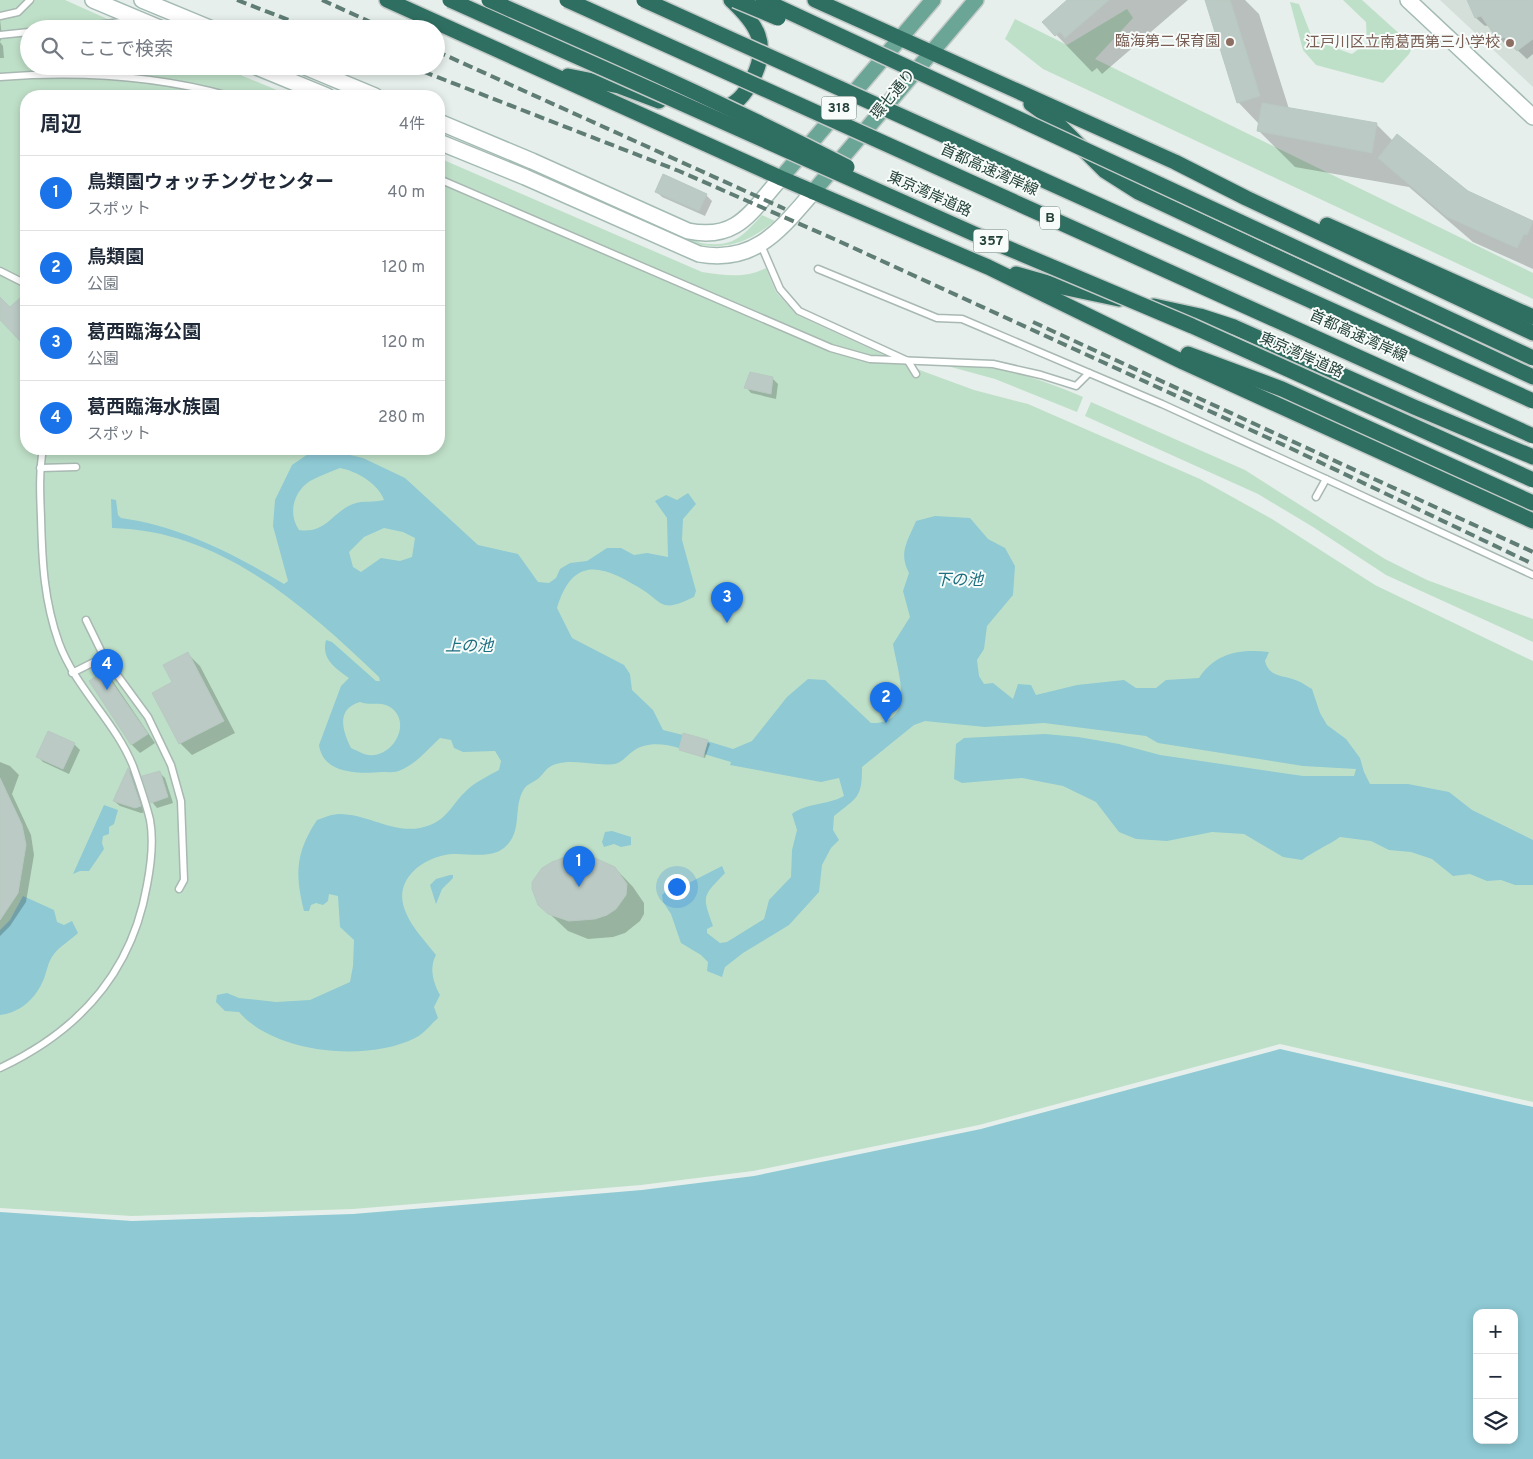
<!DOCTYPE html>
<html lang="ja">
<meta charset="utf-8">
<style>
body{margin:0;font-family:Overpass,"Noto Sans JP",sans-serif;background:#f2f2f3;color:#1f2937}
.controls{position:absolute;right:15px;bottom:15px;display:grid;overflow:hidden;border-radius:10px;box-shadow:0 2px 8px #0003}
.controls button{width:45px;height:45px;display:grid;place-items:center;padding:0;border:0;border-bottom:1px solid #e0e1e3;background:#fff;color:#1f2937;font:25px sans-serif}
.you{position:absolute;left:676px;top:886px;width:18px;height:18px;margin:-12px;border:4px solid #fff;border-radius:50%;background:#1a73e8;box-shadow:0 0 0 8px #1a73e833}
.badge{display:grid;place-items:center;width:32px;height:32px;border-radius:50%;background:#1a73e8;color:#fff;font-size:16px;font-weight:700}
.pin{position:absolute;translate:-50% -41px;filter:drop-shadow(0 1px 2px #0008)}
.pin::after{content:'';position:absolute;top:26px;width:18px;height:15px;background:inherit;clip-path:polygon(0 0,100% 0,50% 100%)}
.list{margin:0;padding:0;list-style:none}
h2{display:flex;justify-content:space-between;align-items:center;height:65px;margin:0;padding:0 20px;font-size:21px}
h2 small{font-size:16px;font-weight:400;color:#747a83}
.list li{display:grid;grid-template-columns:32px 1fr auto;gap:15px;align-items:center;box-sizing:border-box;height:75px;padding:0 20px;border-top:1px solid #e0e1e3}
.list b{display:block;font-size:19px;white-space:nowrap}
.list p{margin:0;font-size:16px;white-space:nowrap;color:#747a83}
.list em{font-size:16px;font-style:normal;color:#747a83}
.icon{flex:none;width:28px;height:28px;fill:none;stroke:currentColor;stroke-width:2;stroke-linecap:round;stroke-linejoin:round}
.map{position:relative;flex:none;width:1533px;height:1459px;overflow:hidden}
.search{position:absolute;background:#fff;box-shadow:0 2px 8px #0003;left:20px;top:20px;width:425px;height:55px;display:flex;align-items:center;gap:12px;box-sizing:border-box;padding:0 18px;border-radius:28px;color:#747a83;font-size:19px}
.panel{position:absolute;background:#fff;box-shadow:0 2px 8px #0003;left:20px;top:90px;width:425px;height:365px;border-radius:20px}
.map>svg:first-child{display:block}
</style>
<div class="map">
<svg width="1533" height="1459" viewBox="0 0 1533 1459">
<rect width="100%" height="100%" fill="#e6efeb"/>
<!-- built -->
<polygon fill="#d4dfda" points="1440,0 1533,0 1533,87"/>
<!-- green -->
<g fill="#bfe0c8">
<path d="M0,0H65L130,29H29V66H219L291,96H26V449H439V158L702,272C724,275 745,279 766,268L776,292L797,315L906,365L974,390L1028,404L1200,479L1272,519L1375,585L1533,661V1102L1280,1044L979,1125L753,1171L641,1185L353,1209L132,1216L0,1208Z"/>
<polygon points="1343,0 1362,0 1413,46 1409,54 1383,83 1316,65 1303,50 1290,2 1299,4 1313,40 1352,54 1367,43 1366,22"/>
<polygon points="1127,9 1133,18 1095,59 1533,273 1533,299 1043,69 1005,39 1015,19 1067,45"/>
<path d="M533,168L701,243C733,248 742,237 762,215L775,221C751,240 732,249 701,245L532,171Z"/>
<path d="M940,364C994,364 1034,376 1083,397L1077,412L995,379Z"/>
<polygon points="1091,402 1245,470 1385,559 1427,580 1533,619 1533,642 1386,575 1313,527 1258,494 1085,416"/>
</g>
<!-- water -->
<g fill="#8ec9d4" fill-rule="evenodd">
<path d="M311,452H337L363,458L405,478L478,545L518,554L538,582L549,583L556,578L560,569L570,563L587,561L607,548H621L634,555L647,553L668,557L667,518L655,501L666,495L677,500L688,493L696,504L683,519L682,540L696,591L694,597C685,601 674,607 665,605C658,603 652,596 646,592C606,567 574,552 557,608L572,638L624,665L630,674L632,690L653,710L663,730L683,735L679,748C664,744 646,741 632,752C626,756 622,763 614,764C594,767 564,755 547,769C544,772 542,775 539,778C534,782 527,784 524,789C512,808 524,831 504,848C490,859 468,853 452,854C421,857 390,882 407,915C413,929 427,943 436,955C429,968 433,982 440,995L434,1007L438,1018C431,1024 424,1034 415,1038C368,1062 275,1054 239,1012L225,1011L216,1002L217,995L227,993L239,998L276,1002L310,1000L350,982L353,966L354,940L340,927L338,896L329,894L328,901L323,905L316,903L311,905L309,911H304C295,875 295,853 317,820C323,818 332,814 339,814C371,814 398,838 430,825C447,819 454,802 466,791C475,782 488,776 499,770L501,761L495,751L463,752L454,748L451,740L440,738C427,750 417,763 401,770C396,773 388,772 382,772C358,774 323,774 319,745L341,686L349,678C335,668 321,659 326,640L332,642L376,681H380L379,677C305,606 220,530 112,528L111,499L116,500L118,515L121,518C180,526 234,554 284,584L288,581L273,526L275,500L292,465ZM340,468C356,471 378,483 384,500C373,503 364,500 353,504C331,513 326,534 299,530C288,514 293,492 310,481C319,476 330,472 340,468ZM384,528L403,532L415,538L412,557L400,561L381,558L361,572L353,567L349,552L364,537ZM360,702C370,706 381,701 390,707C413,722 393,758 369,755C364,755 356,750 351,748C342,730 336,709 360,702Z"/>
<path d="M935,516L970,518L988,539L1005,548L1015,566L1013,595L987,626L984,649L977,660L979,676L984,684L993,683L1013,699L1018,684L1031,685L1036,695L1077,685L1124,680L1136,688H1156L1166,680L1199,678C1216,652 1241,649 1269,652L1265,661C1269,678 1284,675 1298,681C1303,683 1308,687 1312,689L1320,713L1327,725L1346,739L1360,758L1364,772L1370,784H1408L1449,792L1472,810L1533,840V885H1515L1501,880L1487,881L1470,874L1453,876L1432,859L1411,852L1389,850L1371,841L1340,837C1327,846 1314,851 1302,860L1283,857L1244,834L1212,832L1167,841L1136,839L1119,832L1096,802L1063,786L1022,778L962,783L954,779L956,744L964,738L1045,734L1078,737L1119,744L1160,755L1303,776H1354L1356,769L1303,766L1158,743L1146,736L1044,723L985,727L925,721L914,725L862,767C862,799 857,797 834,816L833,830L839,840L831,848L822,865L819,892L789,925L743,953L725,967L722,977L707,971L708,962L701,955L681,943L671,914L663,902L662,895L668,889H677L722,866L725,873C702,897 702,895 713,926L707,929V933L720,943L727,942L764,919L769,900L791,877L792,850L797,830L792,814C806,803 828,805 844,796L839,778L821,782L730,765L731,762L704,754L707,741L733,749L752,741L787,697L808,679L825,680L871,723C917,724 898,674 893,644L910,617L903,591L909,573C898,552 908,541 916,521Z"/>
<polygon points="104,805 118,810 114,824 109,827 109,834 103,836 102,843 104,849 89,871 80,871 73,874"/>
<polygon points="612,831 631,837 631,845 621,847 614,844 604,847 602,842 605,832"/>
<polygon points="450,875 453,875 453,878 442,889 436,904 430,885 436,879"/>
<path d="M23,896L54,910L57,922L64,925L72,921L78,933C71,940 60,946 54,954C47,962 47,974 42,983C34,1000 19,1013 0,1015V930L10,920Z"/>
<path d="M1280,1049L1533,1107V1459H0V1212L132,1221L353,1214L642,1190L754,1176L981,1129ZM1477,1313H1514V1440H1477Z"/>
</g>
<!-- shadow -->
<g fill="#0003">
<polygon points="1069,0 1188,0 1102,74 1097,68 1092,72 1044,22"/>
<polygon points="1206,0 1245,0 1259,14 1289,109 1376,124 1393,141 1468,192 1533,222 1533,269 1473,242 1409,187 1295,167 1258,130 1259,124 1238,102"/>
<polygon points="1468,0 1533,0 1533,54 1527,59 1513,46 1508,48 1489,25 1485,26 1476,18"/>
<polygon points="0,19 2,37 0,42"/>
<polygon points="0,42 3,46 4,58 0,58"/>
<polygon points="657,192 706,195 712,201 705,216 662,197"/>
<polygon points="21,298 26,304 26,345 0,318 0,299 10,309"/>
<polygon points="772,378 778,384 776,399 751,393 746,387"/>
<polygon points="188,654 200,666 235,733 192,755 180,743 154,693 174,683"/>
<polygon points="104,672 112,680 155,743 140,753 132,745 91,681"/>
<polygon points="707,741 710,744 705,758 680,749"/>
<polygon points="74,744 80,750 69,774 43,762 38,757"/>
<polygon points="0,762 10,766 19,775 12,794 31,835 34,855 26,902 10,926 0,936"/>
<polygon points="129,770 134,775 146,812 141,813 120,806 114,801"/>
<polygon points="159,772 165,778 173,803 157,808 152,802"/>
<polygon points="615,868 633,887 644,903 644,914 640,921 625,933 613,937 588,939 568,931 539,904"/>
</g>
<!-- building -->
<g fill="#bbcac4" stroke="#b8c9c2">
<polygon points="1067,0 1109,0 1065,38 1060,32 1055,36 1042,22"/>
<polygon points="1205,0 1230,0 1260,96 1237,103"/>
<polygon points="1467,0 1533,0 1533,39 1517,51 1504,37 1498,40 1481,16 1475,18"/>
<polygon points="1262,103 1377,123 1372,153 1257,131"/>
<polygon points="1397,134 1468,191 1533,221 1527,235 1524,234 1517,248 1447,217 1378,158"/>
<polygon points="663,174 707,194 699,211 655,192"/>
<polygon points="0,297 10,307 21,297 26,302 26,335 20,341 0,320"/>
<polygon points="750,372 773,377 771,394 744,388"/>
<polygon points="188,652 224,721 179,744 152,693 172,682 163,665"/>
<polygon points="104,671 148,734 131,745 89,681"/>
<polygon points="48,731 75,743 63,769 36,757"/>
<polygon points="683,733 708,740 703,757 679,750"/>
<polygon points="128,768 141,806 135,808 113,801"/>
<polygon points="160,771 168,797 151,803 142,776"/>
<polygon points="0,778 22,825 26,845 18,893 0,920"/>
<polygon points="580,856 595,858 615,867 627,884 626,895 616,909 607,915 595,919 569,921 548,914 538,905 532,889 532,882 542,868 552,862 565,857"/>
</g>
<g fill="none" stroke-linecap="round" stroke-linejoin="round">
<defs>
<g id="lane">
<polyline points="0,16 18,12 30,0"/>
<polyline points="58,29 131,21"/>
<polyline points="0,35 29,32"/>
<path d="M0,77C78,71 154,75 229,96"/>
<polyline points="439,179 831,348 870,359 993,364 1041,375 1076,386 1089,373 1162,404 1326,479 1316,497"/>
<polyline points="761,245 780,289 799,311 908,361 916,374"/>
<polyline points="818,269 937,318 962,319 1089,373"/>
<polyline points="0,271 26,284"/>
<polyline points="40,468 76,467"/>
<polyline points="1326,479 1533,575"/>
<polyline points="86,620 104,657 148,717 171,765 181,801 184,880 179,889"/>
<polyline points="72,673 104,657"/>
<path d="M0,1068C79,1031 132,972 147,885C151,864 154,841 150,820C146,803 139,783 133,766C115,721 76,689 59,643C44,601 42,561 41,517C40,494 39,471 43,449"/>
</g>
<g id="secondary">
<polyline points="93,0 162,29"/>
<polyline points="142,0 212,29"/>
<polyline points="1408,0 1533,117"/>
<polyline points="254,66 327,96"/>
<polyline points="303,66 375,96"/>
<path d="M439,122L532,161L688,231C738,241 751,211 781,178"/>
<path d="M439,142L525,177L699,254C755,264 780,230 813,192"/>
</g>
<g id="primary">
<polyline points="781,178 933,0"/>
<polyline points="813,192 976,0"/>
</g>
<g id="highway">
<polyline points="387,0 781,178 988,267 1183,362 1533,521"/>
<polyline points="815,0 1175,162 1246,198 1533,333"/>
<polyline points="568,76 619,86 659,101"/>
<polyline points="1031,104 1056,122 1105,171 1138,192 1533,377"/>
<path d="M718,112C737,103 744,97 753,78C770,44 757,24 731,0"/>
<polyline points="1327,225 1533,317"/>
<polyline points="1016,274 1062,287 1119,299"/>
<polyline points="1154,306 1200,316 1234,327 1414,407 1533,457"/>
<polyline points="1188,354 1282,389 1533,503"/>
</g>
</defs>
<!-- lane casing -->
<use href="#lane" stroke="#a8b8b2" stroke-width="9"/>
<!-- secondary casing -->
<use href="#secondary" stroke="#a4bbb3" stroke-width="18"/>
<!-- primary casing -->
<use href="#primary" stroke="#c2cac8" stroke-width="18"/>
<!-- highway casing -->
<use href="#highway" stroke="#c2cac8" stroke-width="18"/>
<!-- lane -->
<use href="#lane" stroke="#fff" stroke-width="6"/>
<!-- secondary -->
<use href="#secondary" stroke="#fff" stroke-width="15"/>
<!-- primary -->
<use href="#primary" stroke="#6aa596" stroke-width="15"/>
<!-- highway -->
<use href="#highway" stroke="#2f6f62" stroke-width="15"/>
<!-- rail -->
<g stroke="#5f7d75" stroke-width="4" stroke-dasharray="10 5" stroke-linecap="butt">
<polyline points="237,0 312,29"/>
<polyline points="322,0 386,29"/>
<polyline points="436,51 785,209"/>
<polyline points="409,66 679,171 834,239 1288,447 1533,564"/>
<polyline points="1033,322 1533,552"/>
</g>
<defs>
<g id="highway-bridge">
<polyline points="450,0 979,236 1192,326 1533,480"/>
<path d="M489,0C610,53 730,106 847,167"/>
<polyline points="567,0 1533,436"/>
<polyline points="644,0 1533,401"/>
<polyline points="735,0 778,18"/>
<polyline points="763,0 1533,358"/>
</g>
</defs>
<!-- highway-bridge casing -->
<use href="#highway-bridge" stroke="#c2cac8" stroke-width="18" stroke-linecap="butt"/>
<!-- highway-bridge -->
<use href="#highway-bridge" stroke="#2f6f62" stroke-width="15"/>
</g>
<!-- markers -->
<g fill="#8d6e63" stroke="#f7fbf9" stroke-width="2">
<circle cx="1230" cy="42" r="5"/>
<circle cx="1510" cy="43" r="5"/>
</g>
<g text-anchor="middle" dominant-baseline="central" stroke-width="4" stroke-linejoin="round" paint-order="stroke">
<!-- shield labels -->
<g fill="#f7fbf9" stroke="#637a73" stroke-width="1">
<rect x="821.5" y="96.5" width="35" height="23" rx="4"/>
<rect x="1040" y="206.5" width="20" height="23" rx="4"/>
<rect x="973.5" y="229.5" width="35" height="23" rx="4"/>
</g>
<g font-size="14" font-weight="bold" fill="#24423a">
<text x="839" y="108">318</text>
<text x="1050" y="218">B</text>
<text x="991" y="241">357</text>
</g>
<!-- education labels -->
<g font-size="15" fill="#785e54" stroke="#f7fbf9" text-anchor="end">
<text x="1220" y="42">臨海第二保育園</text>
<text x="1500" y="43">江戸川区立南葛西第三小学校</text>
</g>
<!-- street labels -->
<g font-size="15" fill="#24423a" stroke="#f7fbf9">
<text transform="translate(894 95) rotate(-50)">環七通り</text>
<text transform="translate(989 171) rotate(24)">首都高速湾岸線</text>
<text transform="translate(929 195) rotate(24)">東京湾岸道路</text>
<text transform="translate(1358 337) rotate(24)">首都高速湾岸線</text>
<text transform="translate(1301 356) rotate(24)">東京湾岸道路</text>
</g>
<!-- water labels -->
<g font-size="16" font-style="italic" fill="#1c6f80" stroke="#f7fbf9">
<text x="959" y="581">下の池</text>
<text x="469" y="647">上の池</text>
</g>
</g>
</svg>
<div class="controls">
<button>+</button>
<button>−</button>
<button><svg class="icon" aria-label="layers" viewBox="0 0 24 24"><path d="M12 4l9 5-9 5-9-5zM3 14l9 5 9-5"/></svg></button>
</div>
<div class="you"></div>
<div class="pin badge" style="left:579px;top:887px">1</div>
<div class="pin badge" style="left:886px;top:723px">2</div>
<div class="pin badge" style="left:727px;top:623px">3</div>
<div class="pin badge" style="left:107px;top:690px">4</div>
<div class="search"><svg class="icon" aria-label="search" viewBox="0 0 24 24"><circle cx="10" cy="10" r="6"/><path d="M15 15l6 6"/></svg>ここで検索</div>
<section class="panel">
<h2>周辺<small>4件</small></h2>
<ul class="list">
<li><span class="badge">1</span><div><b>鳥類園ウォッチングセンター</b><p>スポット</p></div><em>40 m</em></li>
<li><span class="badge">2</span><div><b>鳥類園</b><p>公園</p></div><em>120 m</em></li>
<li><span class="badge">3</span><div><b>葛西臨海公園</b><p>公園</p></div><em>120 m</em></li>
<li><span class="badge">4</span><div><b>葛西臨海水族園</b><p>スポット</p></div><em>280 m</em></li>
</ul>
</section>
</div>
